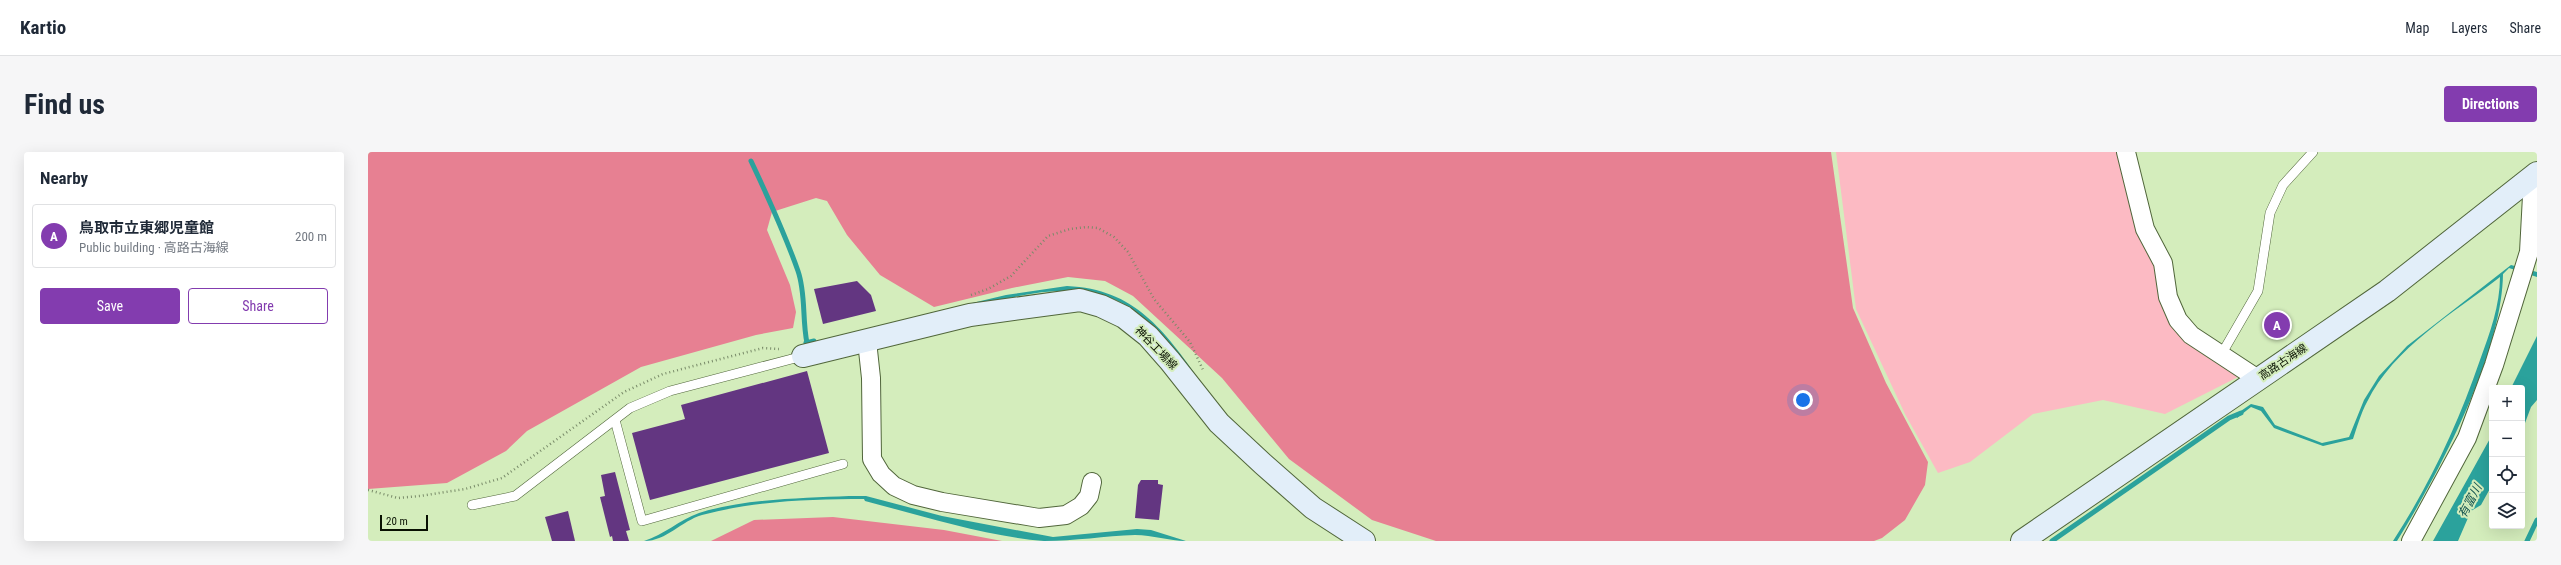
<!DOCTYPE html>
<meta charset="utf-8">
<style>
body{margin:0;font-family:"Roboto Condensed","Noto Sans JP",sans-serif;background:#f6f6f7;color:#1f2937}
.controls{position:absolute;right:12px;bottom:12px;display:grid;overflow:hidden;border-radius:4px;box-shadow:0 4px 16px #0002}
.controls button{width:36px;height:36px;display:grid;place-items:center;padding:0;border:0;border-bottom:1px solid #e0e1e3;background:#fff;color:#1f2937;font:20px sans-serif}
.scale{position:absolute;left:12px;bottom:10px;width:48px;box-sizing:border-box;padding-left:4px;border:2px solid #091102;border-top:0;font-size:11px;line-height:14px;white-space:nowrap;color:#091102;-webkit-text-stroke:3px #d4edbc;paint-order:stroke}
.you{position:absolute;left:1435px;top:248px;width:14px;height:14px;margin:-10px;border:3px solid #fff;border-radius:50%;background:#1a73e8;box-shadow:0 0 0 6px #1a73e833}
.badge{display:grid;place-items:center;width:26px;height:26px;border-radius:50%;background:#833caf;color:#fff;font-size:13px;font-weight:700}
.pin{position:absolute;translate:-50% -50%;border:2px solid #fff;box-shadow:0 1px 4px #0006}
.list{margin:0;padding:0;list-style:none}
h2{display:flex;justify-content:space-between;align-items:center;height:52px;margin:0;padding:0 16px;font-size:17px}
h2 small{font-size:13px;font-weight:400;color:#747a83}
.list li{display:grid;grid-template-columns:26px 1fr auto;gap:12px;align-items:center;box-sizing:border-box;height:64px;margin:0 8px 8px;padding:0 8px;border:1px solid #e0e1e3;border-radius:4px}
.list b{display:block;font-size:15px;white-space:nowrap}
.list p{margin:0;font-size:13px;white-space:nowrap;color:#747a83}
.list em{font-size:13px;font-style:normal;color:#747a83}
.actions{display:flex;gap:8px;padding:12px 16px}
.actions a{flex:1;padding:9px 0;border:1px solid #833caf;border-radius:4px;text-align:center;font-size:14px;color:#833caf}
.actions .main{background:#833caf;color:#fff}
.icon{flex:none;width:22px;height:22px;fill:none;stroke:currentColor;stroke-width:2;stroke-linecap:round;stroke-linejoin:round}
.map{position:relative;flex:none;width:2169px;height:389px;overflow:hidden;border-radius:4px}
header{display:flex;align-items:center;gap:24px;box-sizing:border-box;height:56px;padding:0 20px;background:#fff;border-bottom:1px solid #e0e1e3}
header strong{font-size:19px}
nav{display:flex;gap:22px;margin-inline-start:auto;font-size:14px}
.intro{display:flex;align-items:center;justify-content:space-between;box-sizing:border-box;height:96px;padding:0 24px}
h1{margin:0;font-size:28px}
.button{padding:10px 18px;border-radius:4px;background:#833caf;color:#fff;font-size:14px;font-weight:700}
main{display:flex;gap:24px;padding:0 24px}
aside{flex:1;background:#fff;border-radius:4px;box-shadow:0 4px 16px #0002}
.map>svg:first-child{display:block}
</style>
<header>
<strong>Kartio</strong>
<nav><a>Map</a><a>Layers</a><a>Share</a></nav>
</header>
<div class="intro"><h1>Find us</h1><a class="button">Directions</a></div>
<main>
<aside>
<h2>Nearby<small></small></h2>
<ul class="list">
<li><span class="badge">A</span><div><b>鳥取市立東郷児童館</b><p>Public building · 高路古海線</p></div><em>200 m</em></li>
</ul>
<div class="actions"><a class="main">Save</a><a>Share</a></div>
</aside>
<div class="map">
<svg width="2169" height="389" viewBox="0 0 2169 389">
<rect width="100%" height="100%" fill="#d4edbc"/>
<!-- green -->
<polygon fill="#fcbac3" points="1468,0 1751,0 1790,113 1796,155 1872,224 1797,262 1735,248 1665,262 1602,310 1570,321 1537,262 1488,157"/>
<!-- forest -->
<g fill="#e78092">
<polygon points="0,0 1463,0 1485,156 1518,231 1560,310 1557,333 1537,368 1514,386 1506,389 1068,389 1004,368 921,307 854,226 765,144 737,129 700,125 644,136 566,155 512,123 479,83 459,49 448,46 404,60 399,78 422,133 428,160 425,176 388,183 273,215 159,279 138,299 79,331 0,337"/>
<polygon points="465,365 576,378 634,389 343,389 386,368"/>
</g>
<!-- water -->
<g fill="#2ba29c">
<path d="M2143,113L2169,120V125L2141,116L2135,122C2134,202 2071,321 2029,389H2025C2062,332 2090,272 2112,208C2122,181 2132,153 2132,125C2086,161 2026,195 1999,250C1993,261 1989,275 1985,287L1955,294L1906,276L1893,259L1883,255L1869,266L1867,263L1883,252L1895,255L1907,273L1954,291L1981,285L1996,248L2011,224L2039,194Z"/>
<path d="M699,134C767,137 796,178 833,230L831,232C810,206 790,174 762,156C706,118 622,153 563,165L562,161L638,143Z"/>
<polygon points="2169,184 2169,248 2163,255 2154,279 2154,236 2143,236"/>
<polygon points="2124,283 2124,333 2113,353 2103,359 2090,389 2065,389"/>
<path d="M481,344H498L574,364L685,385L769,377L783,378L818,389C801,389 785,383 767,383C737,384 707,389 676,389C616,384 555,364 497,349L496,347C442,347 386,349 334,363C313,369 299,389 276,389C296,383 311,368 331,361C374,347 435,346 481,344Z"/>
</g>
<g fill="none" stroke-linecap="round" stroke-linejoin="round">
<!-- stream -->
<g stroke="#2ba29c" stroke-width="5">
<path d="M383,9C400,45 417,82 430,119C438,142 434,167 439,191"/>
<polyline points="438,191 446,189"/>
<polyline points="1684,389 1861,266 1873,261"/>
<polyline points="2159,389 2169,368"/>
</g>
</g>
<!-- building -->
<g fill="#633681">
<polygon points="489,129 503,143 508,159 455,172 446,137"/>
<polygon points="439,219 461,301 282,348 264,281 317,267 313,253"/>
<polygon points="247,320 262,378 258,379 261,389 245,389 244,384 242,385 232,345 237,344 233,323"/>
<polygon points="773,328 790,328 790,332 795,333 791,368 767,366 770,333"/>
<polygon points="200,359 207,389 184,389 177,365"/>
</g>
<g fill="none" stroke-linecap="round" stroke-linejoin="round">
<defs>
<g id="lane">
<polyline points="1853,203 1890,139 1902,61 1915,33 1945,0"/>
<polyline points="247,268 274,369 475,312"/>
<polyline points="104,353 147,344 262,256 302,239 435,204"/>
</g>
<g id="street">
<polyline points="1758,0 1777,77 1795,111 1800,145 1810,168 1823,183 1890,227"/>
<polyline points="499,189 503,226 504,307 513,322 526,334 545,343 574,350 671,366 698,363 713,354 721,344 724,330"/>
<polyline points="2043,389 2099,286 2126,213 2161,100 2165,25"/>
</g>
<g id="secondary">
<polyline points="435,204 602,163 712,148 733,154 756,165 780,184 802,209 851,271 895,312 945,356 996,389"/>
<polyline points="1654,389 2019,139 2169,21"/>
</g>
</defs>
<!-- lane casing -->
<use href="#lane" stroke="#51663b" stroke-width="10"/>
<!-- street casing -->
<use href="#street" stroke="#51663b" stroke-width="20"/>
<!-- secondary casing -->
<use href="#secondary" stroke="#51663b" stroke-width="24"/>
<!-- path -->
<g stroke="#798b69" stroke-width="2.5" stroke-dasharray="1 3" stroke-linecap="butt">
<polyline points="603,143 620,137 643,124 680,84 702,77 718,75 730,76 746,85 760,100 786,147 822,190 836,220"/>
<polyline points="0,338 30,346 52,344 97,337 134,326 256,240 295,222 318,216 395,196 411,197"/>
</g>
<!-- lane -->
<use href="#lane" stroke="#fff" stroke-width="9"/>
<!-- street -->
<use href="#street" stroke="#fff" stroke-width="18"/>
<!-- secondary -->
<use href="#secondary" stroke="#e2eef9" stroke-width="22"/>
</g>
<g text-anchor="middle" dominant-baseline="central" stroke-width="4" stroke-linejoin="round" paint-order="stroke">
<!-- street labels -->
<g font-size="11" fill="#091102" stroke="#d4edbc">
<text transform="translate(788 196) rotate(46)">神谷工場線</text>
<text transform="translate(1915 210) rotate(-34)">高路古海線</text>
</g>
<!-- water labels -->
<g font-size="12" font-style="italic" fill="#145451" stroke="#d4edbc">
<text transform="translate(2102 349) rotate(-62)">有富川</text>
</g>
</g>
</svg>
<div class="controls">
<button>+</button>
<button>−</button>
<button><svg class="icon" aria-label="locate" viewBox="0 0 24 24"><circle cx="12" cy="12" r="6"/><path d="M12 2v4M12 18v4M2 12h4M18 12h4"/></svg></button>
<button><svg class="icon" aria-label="layers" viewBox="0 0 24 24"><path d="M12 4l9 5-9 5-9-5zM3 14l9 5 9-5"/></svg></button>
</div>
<div class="scale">20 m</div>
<div class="you"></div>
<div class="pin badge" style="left:1909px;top:173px">A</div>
</div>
</main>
